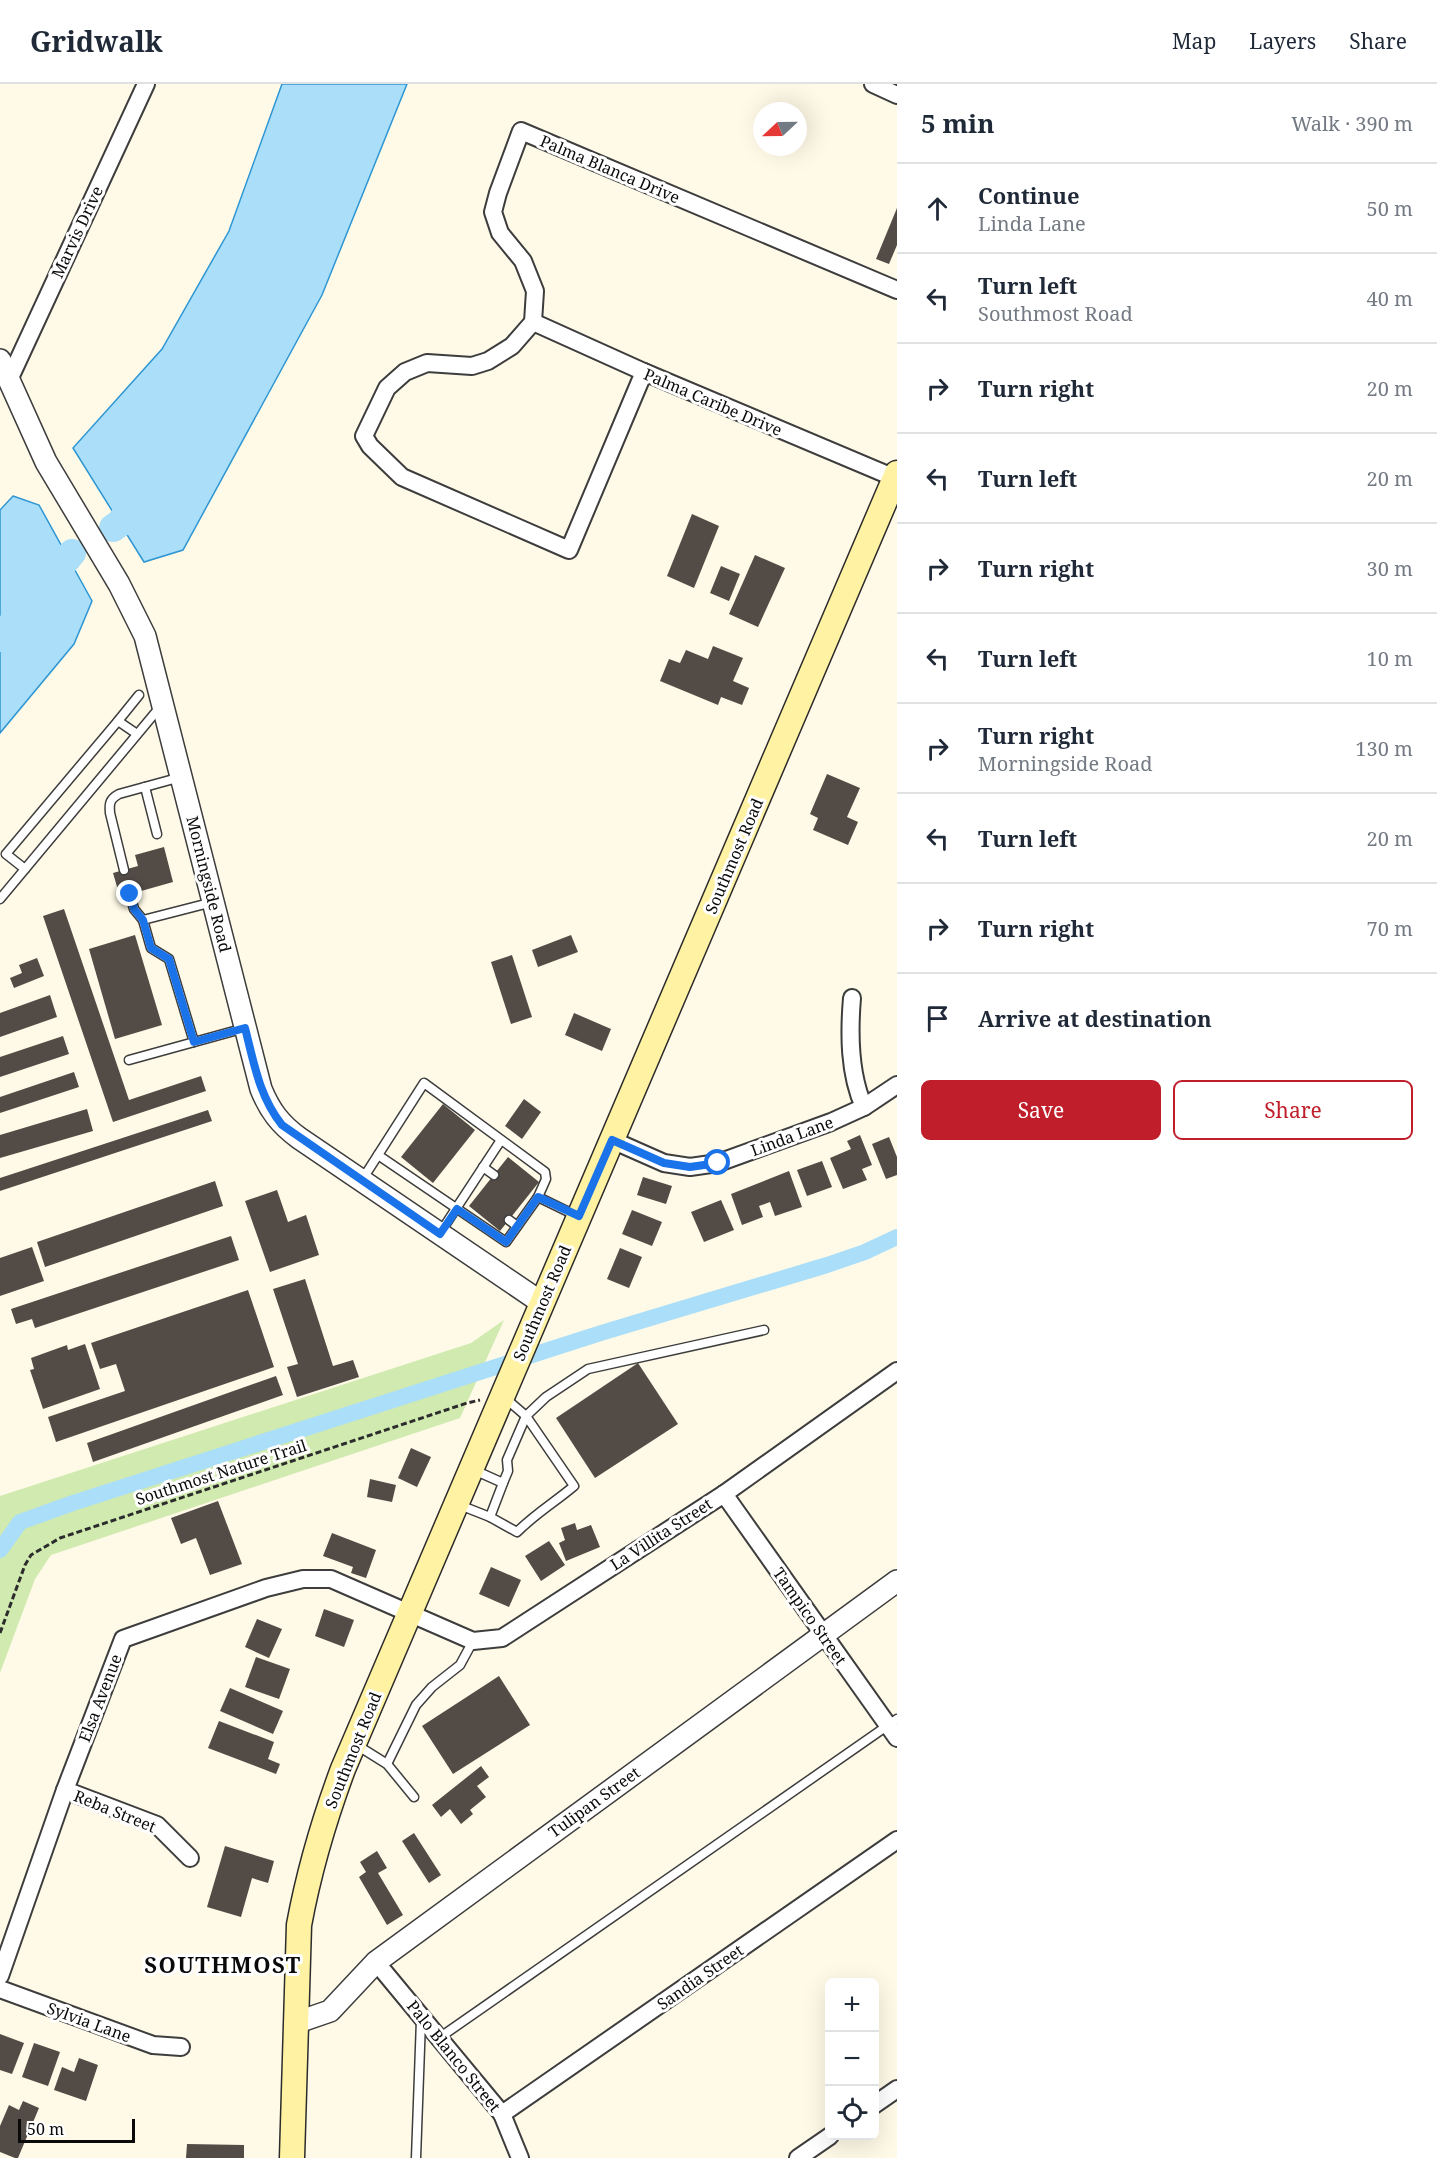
<!DOCTYPE html>
<meta charset="utf-8">
<style>
body{margin:0;font-family:"Noto Serif",serif;background:#f6f6f7;color:#1f2937}
.controls{position:absolute;right:18px;bottom:18px;display:grid;overflow:hidden;border-radius:9px;box-shadow:0 6px 24px #0002}
.controls button{width:54px;height:54px;display:grid;place-items:center;padding:0;border:0;border-bottom:2px solid #e0e1e3;background:#fff;color:#1f2937;font:30px sans-serif}
.compass{position:absolute;left:753px;top:18px;width:54px;height:54px;border-radius:50%;background:#fff;box-shadow:0 6px 24px #0002;rotate:248deg}
.scale{position:absolute;left:18px;bottom:15px;width:117px;box-sizing:border-box;padding-left:6px;border:3px solid #0a0a0a;border-top:0;font-size:16px;line-height:21px;white-space:nowrap;color:#0a0a0a;-webkit-text-stroke:4px #fff;paint-order:stroke}
.stop{position:absolute;width:18px;height:18px;margin:-14px;border:4px solid #1a73e8;border-radius:50%;background:#fff}
.stop.end{background:#1a73e8;border-color:#fff;box-shadow:0 2px 6px #0008}
.list{margin:0;padding:0;list-style:none}
h2{display:flex;justify-content:space-between;align-items:center;height:78px;margin:0;padding:0 24px;font-size:26px}
h2 small{font-size:20px;font-weight:400;color:#747a83}
.list li{display:grid;grid-template-columns:39px 1fr auto;gap:18px;align-items:center;box-sizing:border-box;height:90px;padding:0 24px;border-top:2px solid #e0e1e3}
.list b{display:block;font-size:22px;white-space:nowrap}
.list p{margin:0;font-size:20px;white-space:nowrap;color:#747a83}
.list em{font-size:20px;font-style:normal;color:#747a83}
.actions{display:flex;gap:12px;padding:18px 24px}
.actions a{flex:1;padding:14px 0;border:2px solid #bf1e2a;border-radius:9px;text-align:center;font-size:21px;color:#bf1e2a}
.actions .main{background:#bf1e2a;color:#fff}
.icon{flex:none;width:33px;height:33px;fill:none;stroke:currentColor;stroke-width:2;stroke-linecap:round;stroke-linejoin:round}
.map{position:relative;flex:none;width:897px;height:2074px;overflow:hidden}
header{display:flex;align-items:center;gap:36px;box-sizing:border-box;height:84px;padding:0 30px;background:#fff;border-bottom:2px solid #e0e1e3}
header strong{font-size:28px}
nav{display:flex;gap:33px;margin-inline-start:auto;font-size:21px}
main{display:flex}
aside{flex:1;background:#fff}
.map>svg:first-child{display:block}
</style>
<header>
<strong>Gridwalk</strong>
<nav><a>Map</a><a>Layers</a><a>Share</a></nav>
</header>
<main>
<div class="map">
<svg width="897" height="2074" viewBox="0 0 897 2074">
<rect width="100%" height="100%" fill="#fffae7"/>
<!-- green -->
<polygon fill="#d0eab0" points="504,1236 460,1334 51,1471 35,1495 0,1589 0,1412 471,1259"/>
<!-- water -->
<g fill="#aadef9" stroke="#2e96d3" stroke-width="1.5">
<polygon points="282,0 407,0 322,211 183,466 144,478 73,364 162,265 229,147"/>
<polygon points="13,412 39,421 92,517 74,560 0,649 0,426"/>
</g>
<g fill="none" stroke-linecap="round" stroke-linejoin="round">
<!-- canal -->
<polyline stroke="#aadef9" stroke-width="16" points="0,1466 20,1438 73,1419 601,1249 827,1181 865,1168 897,1153"/>
<!-- river -->
<g stroke="#aadef9" stroke-width="28">
<polyline points="113,444 120,439 142,408"/>
<polyline points="0,554 72,469"/>
</g>
</g>
<!-- building -->
<g fill="#534b46">
<polygon points="897,124 897,161 889,180 876,175"/>
<polygon points="692,430 719,442 694,504 667,492"/>
<polygon points="755,471 785,484 758,543 729,530"/>
<polygon points="721,482 740,490 729,517 710,509"/>
<polygon points="713,562 743,574 733,597 749,604 742,621 721,613 718,621 660,597 669,575 680,579 686,566 708,575"/>
<polygon points="827,690 860,704 847,733 858,738 848,761 813,746 818,734 810,730"/>
<polygon points="164,763 173,798 120,813 113,789 138,782 135,771"/>
<polygon points="64,825 129,1016 201,992 206,1007 113,1038 43,832"/>
<polygon points="135,851 162,941 115,955 89,865"/>
<polygon points="571,851 578,868 538,883 532,866"/>
<polygon points="512,871 532,933 511,940 491,878"/>
<polygon points="37,874 44,892 14,904 10,894 22,889 19,881"/>
<polygon points="50,911 57,933 0,953 0,929"/>
<polygon points="574,929 611,945 602,967 565,951"/>
<polygon points="63,952 69,970 0,993 0,973"/>
<polygon points="74,988 79,1003 0,1029 0,1013"/>
<polygon points="524,1015 541,1028 522,1055 505,1042"/>
<polygon points="443,1020 475,1046 433,1099 401,1073"/>
<polygon points="87,1025 93,1047 0,1074 0,1051"/>
<polygon points="208,1026 212,1037 0,1107 0,1094"/>
<polygon points="860,1051 872,1081 862,1085 867,1096 843,1105 830,1074 851,1065 847,1057"/>
<polygon points="889,1053 897,1073 897,1091 886,1095 872,1060"/>
<polygon points="508,1073 539,1098 500,1147 469,1122"/>
<polygon points="822,1077 832,1103 807,1112 797,1086"/>
<polygon points="789,1087 802,1123 775,1132 770,1118 759,1122 763,1133 742,1141 731,1110"/>
<polygon points="643,1093 672,1102 666,1120 637,1111"/>
<polygon points="215,1097 223,1122 45,1183 37,1158"/>
<polygon points="277,1106 288,1138 306,1131 319,1171 270,1188 245,1117"/>
<polygon points="721,1116 734,1146 704,1158 691,1128"/>
<polygon points="632,1126 662,1138 652,1162 622,1150"/>
<polygon points="231,1152 239,1176 35,1244 32,1235 16,1240 11,1225"/>
<polygon points="32,1163 44,1197 0,1212 0,1174"/>
<polygon points="620,1164 642,1173 629,1204 607,1195"/>
<polygon points="305,1195 333,1282 353,1276 359,1293 297,1313 287,1283 298,1280 273,1205"/>
<polygon points="248,1206 274,1283 56,1358 48,1333 125,1307 116,1280 100,1285 91,1259"/>
<polygon points="85,1260 100,1305 43,1325 30,1286 34,1285 31,1274 67,1261 68,1266"/>
<polygon points="638,1279 678,1340 595,1394 556,1334"/>
<polygon points="276,1292 283,1311 93,1378 87,1359"/>
<polygon points="411,1364 431,1373 417,1403 398,1394"/>
<polygon points="370,1395 396,1401 392,1418 367,1413"/>
<polygon points="218,1417 242,1480 210,1491 196,1454 181,1460 171,1434"/>
<polygon points="575,1439 577,1446 591,1441 600,1463 566,1477 559,1459 565,1456 561,1444"/>
<polygon points="332,1449 376,1466 366,1494 351,1489 353,1483 323,1472"/>
<polygon points="549,1457 565,1481 541,1497 525,1472"/>
<polygon points="491,1483 521,1496 509,1523 479,1510"/>
<polygon points="324,1525 354,1536 344,1563 315,1552"/>
<polygon points="257,1535 282,1545 269,1574 245,1563"/>
<polygon points="256,1573 290,1585 279,1615 245,1603"/>
<polygon points="499,1592 530,1641 453,1690 422,1642"/>
<polygon points="230,1604 283,1627 273,1650 220,1627"/>
<polygon points="219,1637 274,1658 268,1675 280,1680 276,1690 208,1664"/>
<polygon points="481,1682 489,1693 477,1702 486,1713 470,1726 473,1730 461,1740 450,1725 441,1733 432,1721"/>
<polygon points="414,1749 441,1791 429,1799 402,1757"/>
<polygon points="225,1762 274,1777 268,1799 252,1794 241,1833 207,1823"/>
<polygon points="377,1767 387,1784 378,1789 403,1831 387,1841 359,1793 366,1788 360,1778"/>
<polygon points="0,1950 24,1959 12,1990 0,1986"/>
<polygon points="34,1959 60,1968 48,2002 22,1993"/>
<polygon points="79,1974 98,1981 86,2017 54,2006 62,1983 74,1988"/>
<polygon points="23,2017 39,2024 18,2074 15,2074 0,2068 0,2042 9,2021 19,2026"/>
<polygon points="187,2060 244,2061 244,2074 186,2074"/>
</g>
<g fill="none" stroke-linecap="round" stroke-linejoin="round">
<defs>
<g id="service">
<polyline points="118,637 139,611"/>
<polyline points="145,703 157,750"/>
<polyline points="25,785 6,770 118,637 137,650"/>
<path d="M124,786L110,729C109,719 110,715 119,710L181,693"/>
<polyline points="130,810 134,825 143,836"/>
<polyline points="0,815 160,623"/>
<polyline points="194,958 169,875 151,864 143,836 213,818"/>
<polyline points="129,976 245,944"/>
<polyline points="378,1071 506,1158 538,1113"/>
<polyline points="483,1083 494,1091"/>
<polyline points="362,1096 424,999 545,1088 546,1095 538,1113 577,1132"/>
<polyline points="509,1136 517,1142"/>
<polyline points="440,1149 501,1056"/>
<polyline points="474,1386 503,1399 490,1433"/>
<polyline points="503,1399 508,1387 507,1376 526,1332 546,1313 588,1285 764,1246"/>
<path d="M457,1420L490,1433L517,1448C535,1430 555,1418 574,1402L526,1332L505,1314"/>
<polyline points="355,1660 387,1680 414,1713"/>
<polyline points="387,1680 416,1621 432,1603 460,1581 473,1557"/>
<polyline points="439,1954 897,1635"/>
<polyline points="416,2074 421,1936"/>
</g>
<g id="minor">
<polyline points="873,0 897,11"/>
<polyline points="533,238 644,288 895,394"/>
<polyline points="644,288 569,466 402,393 370,362 364,352 387,304 405,288 427,279 472,282 488,277 512,262 533,238 535,207 523,177 500,149 493,128 498,109 521,47 897,206"/>
<polyline points="9,296 146,0"/>
<path d="M852,914C849,950 849,990 864,1023"/>
<polyline points="612,1056 664,1079 690,1083 718,1079 831,1038 864,1023 897,1001"/>
<polyline points="724,1410 897,1654"/>
<polyline points="65,1706 157,1741 190,1774"/>
<polyline points="376,1878 502,2030 520,2074"/>
<polyline points="0,1892 65,1706 123,1555 266,1504 303,1495 331,1495 473,1557 502,1554 724,1410 897,1287"/>
<polyline points="0,1905 153,1961 181,1963"/>
<polyline points="874,2021 897,2005"/>
<polyline points="502,2030 897,1756"/>
<polyline points="798,2074 830,2052"/>
</g>
<g id="tertiary">
<path d="M0,276L46,378L119,500L145,552L261,1005C270,1027 280,1040 299,1054L542,1219"/>
<polyline points="295,1939 330,1927 376,1878 897,1497"/>
</g>
<path id="secondary" d="M292,2074L299,1841C309,1787 324,1736 343,1685L897,389"/>
</defs>
<!-- service casing -->
<use href="#service" stroke="#3d3d3d" stroke-width="11"/>
<!-- minor casing -->
<use href="#minor" stroke="#3d3d3d" stroke-width="20"/>
<!-- tertiary casing -->
<use href="#tertiary" stroke="#3d3d3d" stroke-width="24"/>
<!-- secondary casing -->
<use href="#secondary" stroke="#2c2c2c" stroke-width="27"/>
<!-- path -->
<polyline stroke="#2c2c2c" stroke-width="3" stroke-dasharray="6 3" stroke-linecap="butt" points="0,1549 25,1481 31,1471 60,1454 467,1319 480,1316"/>
<!-- service -->
<use href="#service" stroke="#fff" stroke-width="8"/>
<!-- minor -->
<use href="#minor" stroke="#fff" stroke-width="16"/>
<!-- tertiary -->
<use href="#tertiary" stroke="#fff" stroke-width="21"/>
<!-- secondary -->
<use href="#secondary" stroke="#fff2a2" stroke-width="24"/>
</g>
<g fill="none" stroke-linecap="round" stroke-linejoin="round">
<!-- route -->
<path stroke="#1a73e8" stroke-width="8" d="M130,810L134,825L143,836L151,864L169,875L194,958L245,944C254,979 259,1012 282,1041L440,1150L457,1125L506,1158L538,1113L579,1132L612,1056L664,1079L690,1083L718,1079"/>
</g>
<g text-anchor="middle" dominant-baseline="central" stroke-width="6" stroke-linejoin="round" paint-order="stroke">
<!-- street labels -->
<g font-size="16" fill="#0a0a0a" stroke="#fff">
<text transform="translate(610 85) rotate(23)">Palma Blanca Drive</text>
<text transform="translate(77 148) rotate(-65)">Marvis Drive</text>
<text transform="translate(713 318) rotate(23)">Palma Caribe Drive</text>
<text transform="translate(734 772) rotate(-67)">Southmost Road</text>
<text transform="translate(209 800) rotate(76)">Morningside Road</text>
<text transform="translate(792 1052) rotate(-20)">Linda Lane</text>
<text transform="translate(542 1219) rotate(-67)">Southmost Road</text>
<text transform="translate(221 1388) rotate(-18)">Southmost Nature Trail</text>
<text transform="translate(661 1450) rotate(-33)">La Villita Street</text>
<text transform="translate(810 1532) rotate(55)">Tampico Street</text>
<text transform="translate(100 1614) rotate(-69)">Elsa Avenue</text>
<text transform="translate(353 1666) rotate(-68)">Southmost Road</text>
<text transform="translate(594 1718) rotate(-36)">Tulipan Street</text>
<text transform="translate(115 1727) rotate(22)">Reba Street</text>
<text transform="translate(700 1893) rotate(-35)">Sandia Street</text>
<text transform="translate(89 1938) rotate(20)">Sylvia Lane</text>
<text transform="translate(454 1972) rotate(51)">Palo Blanco Street</text>
</g>
<!-- district labels -->
<g font-size="22" font-weight="bold" letter-spacing="1.5" fill="#0a0a0a" stroke="#fff">
<text x="223" y="1880">SOUTHMOST</text>
</g>
</g>
</svg>
<div class="controls">
<button>+</button>
<button>−</button>
<button><svg class="icon" aria-label="locate" viewBox="0 0 24 24"><circle cx="12" cy="12" r="6"/><path d="M12 2v4M12 18v4M2 12h4M18 12h4"/></svg></button>
</div>
<svg class="compass" viewBox="-18 -18 36 36"><path d="M0-13l5 13h-10z" fill="#e53935"/><path d="M0 13l5-13h-10z" fill="#747a83"/></svg>
<div class="scale">50 m</div>
<div class="stop" style="left:718px;top:1079px"></div>
<div class="stop end" style="left:130px;top:810px"></div>
</div>
<aside>
<h2>5 min<small>Walk · 390 m</small></h2>
<ul class="list">
<li><svg class="icon" aria-label="ahead" viewBox="0 0 24 24"><path d="M12 20V5M6 11l6-6 6 6"/></svg><div><b>Continue</b><p>Linda Lane</p></div><em>50 m</em></li>
<li><svg class="icon" aria-label="left" viewBox="0 0 24 24"><path d="M17 20v-9H6M10 6l-5 5 5 5"/></svg><div><b>Turn left</b><p>Southmost Road</p></div><em>40 m</em></li>
<li><svg class="icon" aria-label="right" viewBox="0 0 24 24"><path d="M7 20v-9h11M14 6l5 5-5 5"/></svg><div><b>Turn right</b></div><em>20 m</em></li>
<li><svg class="icon" aria-label="left" viewBox="0 0 24 24"><path d="M17 20v-9H6M10 6l-5 5 5 5"/></svg><div><b>Turn left</b></div><em>20 m</em></li>
<li><svg class="icon" aria-label="right" viewBox="0 0 24 24"><path d="M7 20v-9h11M14 6l5 5-5 5"/></svg><div><b>Turn right</b></div><em>30 m</em></li>
<li><svg class="icon" aria-label="left" viewBox="0 0 24 24"><path d="M17 20v-9H6M10 6l-5 5 5 5"/></svg><div><b>Turn left</b></div><em>10 m</em></li>
<li><svg class="icon" aria-label="right" viewBox="0 0 24 24"><path d="M7 20v-9h11M14 6l5 5-5 5"/></svg><div><b>Turn right</b><p>Morningside Road</p></div><em>130 m</em></li>
<li><svg class="icon" aria-label="left" viewBox="0 0 24 24"><path d="M17 20v-9H6M10 6l-5 5 5 5"/></svg><div><b>Turn left</b></div><em>20 m</em></li>
<li><svg class="icon" aria-label="right" viewBox="0 0 24 24"><path d="M7 20v-9h11M14 6l5 5-5 5"/></svg><div><b>Turn right</b></div><em>70 m</em></li>
<li><svg class="icon" aria-label="arrive" viewBox="0 0 24 24"><path d="M6 21V4h12l-3 4 3 4H6"/></svg><div><b>Arrive at destination</b></div></li>
</ul>
<div class="actions"><a class="main">Save</a><a>Share</a></div>
</aside>
</main>
